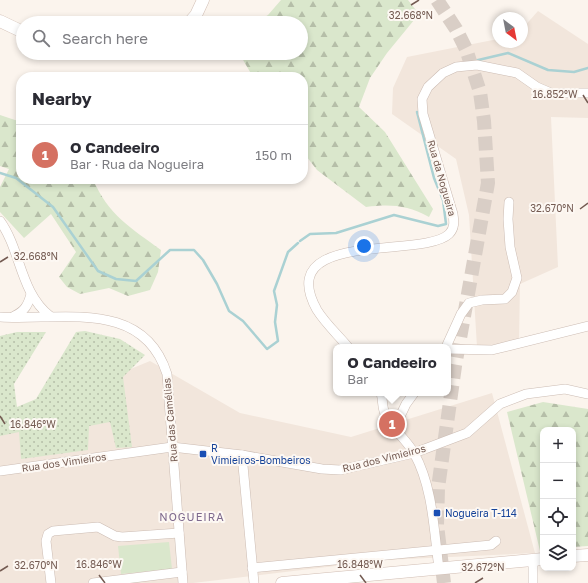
<!DOCTYPE html>
<meta charset="utf-8">
<style>
body{margin:0;font-family:"Golos Text",sans-serif;background:#f7f7f7;color:#2b2b33}
.controls{position:absolute;right:12px;bottom:12px;display:grid;overflow:hidden;border-radius:8px;box-shadow:0 2px 6px #0003}
.controls button{width:36px;height:36px;display:grid;place-items:center;padding:0;border:0;border-bottom:1px solid #e1e1e2;background:#fff;color:#2b2b33;font:20px sans-serif}
.compass{position:absolute;left:492px;top:12px;width:36px;height:36px;border-radius:50%;background:#fff;box-shadow:0 2px 6px #0003;rotate:148deg}
.you{position:absolute;left:364px;top:246px;width:14px;height:14px;margin:-10px;border:3px solid #fff;border-radius:50%;background:#1a73e8;box-shadow:0 0 0 6px #1a73e833}
.badge{display:grid;place-items:center;width:26px;height:26px;border-radius:50%;background:#d57162;color:#fff;font-size:13px;font-weight:700}
.pin{position:absolute;translate:-50% -50%;border:2px solid #fff;box-shadow:0 1px 4px #0006}
.popup{position:absolute;left:333px;top:344px;width:118px;height:52px;box-sizing:border-box;display:grid;place-content:center;border-radius:8px;background:#fff;filter:drop-shadow(0 1px 3px #0005);font-size:13px;white-space:nowrap;color:#7c7c81}
.popup b{font-size:15px;color:#2b2b33}
.popup::after{content:'';position:absolute;left:50%;top:100%;margin-left:-8px;border:8px solid transparent;border-top-color:#fff}
.list{margin:0;padding:0;list-style:none}
h2{display:flex;justify-content:space-between;align-items:center;height:52px;margin:0;padding:0 16px;font-size:17px}
h2 small{font-size:13px;font-weight:400;color:#7c7c81}
.list li{display:grid;grid-template-columns:26px 1fr auto;gap:12px;align-items:center;box-sizing:border-box;height:60px;padding:0 16px;border-top:1px solid #e1e1e2}
.list b{display:block;font-size:15px;white-space:nowrap}
.list p{margin:0;font-size:13px;white-space:nowrap;color:#7c7c81}
.list em{font-size:13px;font-style:normal;color:#7c7c81}
.icon{flex:none;width:22px;height:22px;fill:none;stroke:currentColor;stroke-width:2;stroke-linecap:round;stroke-linejoin:round}
.map{position:relative;flex:none;width:588px;height:583px;overflow:hidden}
.search{position:absolute;background:#fff;box-shadow:0 2px 6px #0003;left:16px;top:16px;width:292px;height:44px;display:flex;align-items:center;gap:10px;box-sizing:border-box;padding:0 14px;border-radius:22px;color:#7c7c81;font-size:15px}
.panel{position:absolute;background:#fff;box-shadow:0 2px 6px #0003;left:16px;top:72px;width:292px;height:112px;border-radius:16px}
.map>svg:first-child{display:block}
</style>
<div class="map">
<svg width="588" height="583" viewBox="0 0 588 583">
<defs>
<pattern id="grass-dots" width="8" height="8" patternUnits="userSpaceOnUse"><rect width="8" height="8" fill="#dae7cc"/><path d="M2 2h.1M6 6h.1" fill="none" stroke="#b5bea8" stroke-width="1.8" stroke-linecap="round"/></pattern>
<pattern id="forest-firs" width="22" height="20" patternUnits="userSpaceOnUse"><rect width="22" height="20" fill="#dae7cc"/><path d="M5 1l3.5 6h-7zM16 11l3.5 6h-7z" fill="#b5bea8"/></pattern>
</defs>
<rect width="100%" height="100%" fill="#fbf4ed"/>
<!-- residential -->
<g fill="#f2e6dc">
<polygon points="538,11 588,44 588,118 551,117 558,267 520,284 519,341 477,347 469,215 456,159 392,114 393,88 407,57 498,39 498,42 522,42 522,29"/>
<polygon points="150,361 240,413 351,437 492,393 535,553 385,560 193,583 0,583 0,423"/>
</g>
<!-- grass -->
<polygon fill="url(#grass-dots)" points="85,331 120,339 145,355 123,377 132,447 116,448 110,422 89,426 88,450 21,459 19,432 0,436 0,336 17,332 46,332 14,384 17,407 36,399 76,332"/>
<!-- forest -->
<g fill="url(#forest-firs)">
<path d="M281,0H408L419,14L387,53L370,78L359,107L385,132L433,209L429,217C407,205 390,204 366,207L317,170L303,152V77H253L239,53H301V23H255L268,15Z"/>
<path d="M0,115L21,122V179H93C108,215 131,228 161,250L158,272L150,290L128,296L109,288L80,294L67,287L59,277L76,252L51,214L24,238L0,212V187L9,169L0,166Z"/>
<polygon points="543,402 588,409 588,546 573,547 573,430 543,430 543,550 540,551 507,412"/>
</g>
<!-- pitch -->
<polygon fill="#dae7cc" points="169,542 172,569 121,574 118,546"/>
<g fill="none" stroke-linecap="round" stroke-linejoin="round">
<!-- stream -->
<g stroke="#aad1d3" stroke-width="2.5">
<polyline points="474,61 508,53 548,70 574,72 588,68"/>
<polyline points="0,173 16,178 53,207 98,271 116,279 136,281 170,250 194,250 203,260 217,284 229,311 243,321 267,349 278,341 275,322 277,305 274,291 288,252 298,243"/>
<polyline points="300,241 310,234 336,233 394,215 438,226 446,224 443,200 434,178 417,112"/>
</g>
<!-- primary-tunnel -->
<polyline stroke="#d9cec6" stroke-width="14" stroke-dasharray="14 7" stroke-linecap="butt" points="437,0 456,29 466,49 480,92 484,121 488,183 455,366 438,488 437,525 444,583"/>
<defs>
<g id="street">
<path d="M0,221C21,250 20,293 50,316"/>
<path d="M14,316C25,311 28,305 31,294"/>
<path d="M0,317C61,321 143,298 167,374L183,583"/>
<path d="M348,347C338,335 325,323 317,310C272,229 423,259 449,234C455,228 454,221 453,214L423,114L422,99L428,87L443,73L456,67L477,65L517,73L537,87L551,93H588"/>
<polyline points="446,347 461,314 469,303 482,300 505,299 512,292 517,278 510,247 508,219 509,202"/>
<polyline points="448,349 492,350 588,326"/>
<path d="M381,393C383,400 382,407 385,414C392,429 406,439 414,453C433,487 434,531 439,569"/>
<polyline points="394,429 406,404 414,393"/>
<polyline points="242,455 254,583"/>
<polyline points="0,471 172,447 242,455 322,469 340,470 414,453 467,433 500,404 526,394 565,389 588,394"/>
<polyline points="252,568 491,545 496,541"/>
<polyline points="51,583 46,541 48,534 53,531 98,527 115,536 122,537 179,533"/>
<polyline points="93,583 182,572"/>
<polyline points="533,583 533,560"/>
</g>
<g id="secondary">
<polyline points="0,21 23,32"/>
<polyline points="189,23 196,15 203,0"/>
<polyline points="573,556 588,555"/>
<polyline points="282,583 543,559"/>
</g>
</defs>
<!-- street casing -->
<use href="#street" stroke="#ccbcb3" stroke-width="10"/>
<!-- secondary casing -->
<use href="#secondary" stroke="#d1beb4" stroke-width="13"/>
<!-- street -->
<use href="#street" stroke="#fff" stroke-width="9"/>
<!-- secondary -->
<use href="#secondary" stroke="#fff" stroke-width="12"/>
</g>
<!-- ticks -->
<path fill="none" stroke="#745b52" stroke-width="1.5" d="M411,5L419,0M583,95L588,103M580,209L588,203M0,262L8,257M0,416L5,424M0,571L8,566M99,575L105,583M360,575L366,583M475,583L483,578"/>
<!-- markers -->
<g fill="#1a4fb4" stroke="#fdf8f3" stroke-width="1.5">
<rect x="199" y="450" width="8" height="8" rx="2"/>
<rect x="433" y="509" width="8" height="8" rx="2"/>
</g>
<g text-anchor="middle" dominant-baseline="central" stroke-width="4" stroke-linejoin="round" paint-order="stroke">
<!-- street labels -->
<g font-size="10" fill="#745b52" stroke="#fdf8f3">
<text transform="translate(442 178) rotate(74)">Rua da Nogueira</text>
<text transform="translate(170 420) rotate(-95)">Rua das Camélias</text>
<text transform="translate(384 458) rotate(-14)">Rua dos Vimieiros</text>
<text transform="translate(64 462) rotate(-8)">Rua dos Vimieiros</text>
</g>
<!-- transit labels -->
<g font-size="10" fill="#164399" stroke="#fdf8f3" text-anchor="start">
<text x="211" y="448">R<tspan x="211" dy="12">Vimieiros-Bombeiros</tspan></text>
<text x="445" y="513">Nogueira T-114</text>
</g>
<!-- neighbourhood labels -->
<g font-size="11" letter-spacing="1" fill="#7f6a8e" stroke="#fdf8f3">
<text x="192" y="516">NOGUEIRA</text>
</g>
</g>
<g font-size="10" text-anchor="middle" fill="#745b52" stroke="#fdf8f3" stroke-width="4" stroke-linejoin="round" paint-order="stroke">
<text x="411" y="19">32.668°N</text>
<text x="555" y="98">16.852°W</text>
<text x="552" y="212">32.670°N</text>
<text x="36" y="260">32.668°N</text>
<text x="33" y="428">16.846°W</text>
<text x="99" y="568">16.846°W</text>
<text x="360" y="568">16.848°W</text>
<text x="36" y="569">32.670°N</text>
<text x="483" y="571">32.672°N</text>
</g>
</svg>
<div class="controls">
<button>+</button>
<button>−</button>
<button><svg class="icon" aria-label="locate" viewBox="0 0 24 24"><circle cx="12" cy="12" r="6"/><path d="M12 2v4M12 18v4M2 12h4M18 12h4"/></svg></button>
<button><svg class="icon" aria-label="layers" viewBox="0 0 24 24"><path d="M12 4l9 5-9 5-9-5zM3 14l9 5 9-5"/></svg></button>
</div>
<svg class="compass" viewBox="-18 -18 36 36"><path d="M0-13l5 13h-10z" fill="#e53935"/><path d="M0 13l5-13h-10z" fill="#7c7c81"/></svg>
<div class="you"></div>
<div class="pin badge" style="left:392px;top:424px">1</div>
<div class="popup"><b>O Candeeiro</b>Bar</div>
<div class="search"><svg class="icon" aria-label="search" viewBox="0 0 24 24"><circle cx="10" cy="10" r="6"/><path d="M15 15l6 6"/></svg>Search here</div>
<section class="panel">
<h2>Nearby<small></small></h2>
<ul class="list">
<li><span class="badge">1</span><div><b>O Candeeiro</b><p>Bar · Rua da Nogueira</p></div><em>150 m</em></li>
</ul>
</section>
</div>
